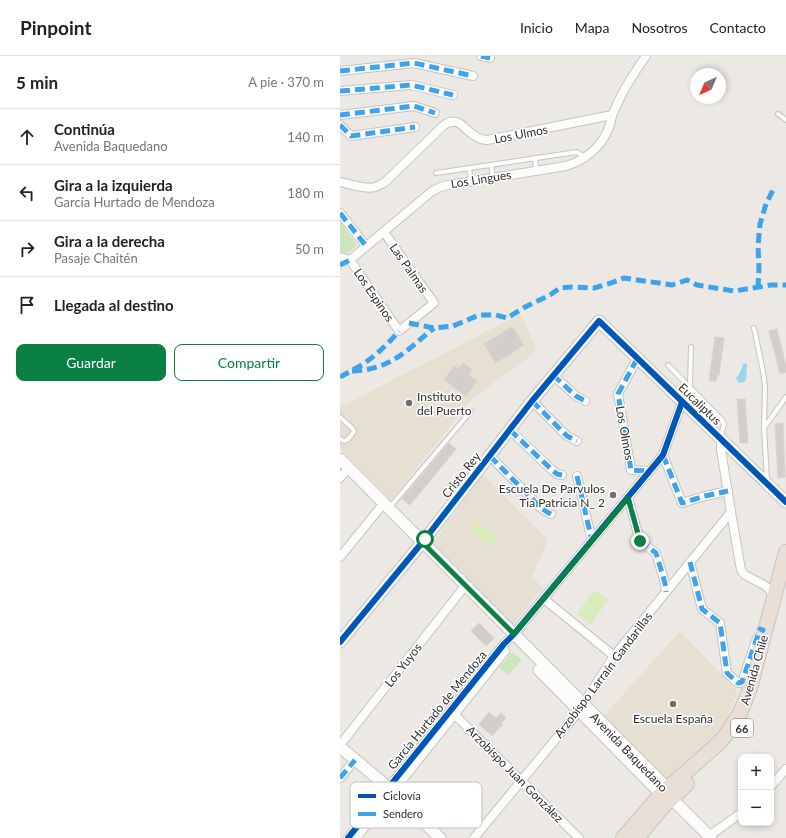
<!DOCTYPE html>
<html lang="es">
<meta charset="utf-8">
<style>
body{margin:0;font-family:Lato,sans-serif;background:#f2f2f2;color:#222}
.controls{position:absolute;right:12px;bottom:12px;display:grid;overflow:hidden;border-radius:8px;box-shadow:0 2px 6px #0003}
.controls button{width:36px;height:36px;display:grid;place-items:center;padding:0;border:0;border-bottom:1px solid #e0e0e0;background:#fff;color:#222;font:20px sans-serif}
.compass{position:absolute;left:350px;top:12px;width:36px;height:36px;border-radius:50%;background:#fff;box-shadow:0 2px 6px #0003;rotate:224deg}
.stop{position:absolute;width:12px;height:12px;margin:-9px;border:3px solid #0b8043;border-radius:50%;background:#fff}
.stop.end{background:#0b8043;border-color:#fff;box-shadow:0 1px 4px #0008}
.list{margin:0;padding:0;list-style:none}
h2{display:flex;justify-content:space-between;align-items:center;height:52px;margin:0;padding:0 16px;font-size:17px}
h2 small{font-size:13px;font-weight:400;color:#767676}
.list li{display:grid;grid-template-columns:26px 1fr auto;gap:12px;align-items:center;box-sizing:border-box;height:56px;padding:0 16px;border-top:1px solid #e0e0e0}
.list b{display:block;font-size:15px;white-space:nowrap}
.list p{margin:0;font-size:13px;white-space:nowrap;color:#767676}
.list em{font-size:13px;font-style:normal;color:#767676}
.actions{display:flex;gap:8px;padding:12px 16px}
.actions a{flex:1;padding:9px 0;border:1px solid #0b8043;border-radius:8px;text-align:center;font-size:14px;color:#0b8043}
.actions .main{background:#0b8043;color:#fff}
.icon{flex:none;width:22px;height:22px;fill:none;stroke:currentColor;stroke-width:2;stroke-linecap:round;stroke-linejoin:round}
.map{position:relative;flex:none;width:446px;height:782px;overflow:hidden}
header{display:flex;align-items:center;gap:24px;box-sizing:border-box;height:56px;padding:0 20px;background:#fff;border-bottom:1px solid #e0e0e0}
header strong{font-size:19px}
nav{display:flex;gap:22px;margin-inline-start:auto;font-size:14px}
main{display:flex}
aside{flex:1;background:#fff}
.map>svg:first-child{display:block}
</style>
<header>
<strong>Pinpoint</strong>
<nav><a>Inicio</a><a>Mapa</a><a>Nosotros</a><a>Contacto</a></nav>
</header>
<main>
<aside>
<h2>5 min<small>A pie · 370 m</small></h2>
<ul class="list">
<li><svg class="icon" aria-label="ahead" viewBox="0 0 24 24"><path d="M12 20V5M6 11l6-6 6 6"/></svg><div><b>Continúa</b><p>Avenida Baquedano</p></div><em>140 m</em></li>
<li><svg class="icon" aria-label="left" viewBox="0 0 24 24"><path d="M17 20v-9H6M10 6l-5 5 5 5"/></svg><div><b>Gira a la izquierda</b><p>García Hurtado de Mendoza</p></div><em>180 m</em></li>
<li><svg class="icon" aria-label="right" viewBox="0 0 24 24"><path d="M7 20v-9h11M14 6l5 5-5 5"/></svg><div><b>Gira a la derecha</b><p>Pasaje Chaitén</p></div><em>50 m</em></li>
<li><svg class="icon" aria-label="arrive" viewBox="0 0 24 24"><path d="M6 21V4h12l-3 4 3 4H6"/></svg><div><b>Llegada al destino</b></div></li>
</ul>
<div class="actions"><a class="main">Guardar</a><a>Compartir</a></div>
</aside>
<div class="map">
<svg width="446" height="782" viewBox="0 0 446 782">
<rect width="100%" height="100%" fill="#ece8e4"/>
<!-- education -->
<g fill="#e6e0d3">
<polygon points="181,258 197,295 133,342 51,444 0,393 0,351"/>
<polygon points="143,418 208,484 192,521 203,532 173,569 92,488"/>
<polygon points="340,575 398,636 381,675 325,725 263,661"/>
</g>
<!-- green -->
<g fill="#cee6be">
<polygon points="0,166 17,189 7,197 0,196"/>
<polygon points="171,597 174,597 182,604 168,619 159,612"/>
</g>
<!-- pitch -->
<g fill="#d9eabb">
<polygon points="138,466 158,481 150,492 130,476"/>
<polygon points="254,534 268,544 251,568 237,558"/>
</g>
<!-- water -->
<path fill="#99d6ec" d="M406,307L407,309L406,324C403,327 401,327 398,326L396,322L400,317L403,308Z"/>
<!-- building -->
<g fill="#d1cecb" stroke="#d7d4d0">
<polygon points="172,271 184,289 156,307 144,288"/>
<polygon points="437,273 446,310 446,316 440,318 429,275"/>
<polygon points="375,281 384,282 379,319 377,319 376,325 369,324"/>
<polygon points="123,307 132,314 128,319 137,325 126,340 104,324 114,310 118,313"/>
<polygon points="397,343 405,343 408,387 400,387"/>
<polygon points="443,367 445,421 438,422 435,368"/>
<polygon points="109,387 116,393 70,449 62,443"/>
<polygon points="139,567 154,582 146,590 131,575"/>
<polygon points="149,656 156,662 161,657 166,662 161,667 163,668 152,680 139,668"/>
</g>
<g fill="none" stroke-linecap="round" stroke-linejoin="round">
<defs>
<g id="lane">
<polyline points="438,58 446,64"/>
<polyline points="195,102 196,114"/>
<polyline points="151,109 153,121"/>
<polyline points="129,112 131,125"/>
<polyline points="96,117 237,96 245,101"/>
<polyline points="414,272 423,315 425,330 424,372 427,424"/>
<polyline points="328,309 382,364 384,368 381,380"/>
<polyline points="350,332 351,291"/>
<path d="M0,361L12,372L14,375C12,379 8,384 4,385L0,383"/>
<polyline points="424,372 446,341"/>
<polyline points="50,451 131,355"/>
</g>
<g id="street">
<polyline points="141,0 150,2"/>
<polyline points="0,15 74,7 133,20"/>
<polyline points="0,35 71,29 113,39"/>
<polyline points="0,59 74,50 95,57"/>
<polyline points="0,69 11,80 75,71"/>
<path d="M0,126C9,128 26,134 35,131C38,130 41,128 44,127L103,70C108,66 113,64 119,67C128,73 135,84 147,84L272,59"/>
<polyline points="0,157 26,190"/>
<polyline points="0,201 10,204"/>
<path d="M10,204L91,136L100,131L108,129L226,110C245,104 260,92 268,74C270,70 271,65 272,60C275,53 278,46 281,40C288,26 297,13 306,0"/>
<polyline points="10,204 59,275 94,247 44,176"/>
<polyline points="297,303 278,338 291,414 310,415"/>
<polyline points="213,319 236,340 245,345"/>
<polyline points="192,345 227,380 237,385"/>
<polyline points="170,374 212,414 217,418 222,419"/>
<polyline points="381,383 381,394 391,456 401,514 405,519 424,529 429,533 434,541"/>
<polyline points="323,399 342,447 365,440 388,435"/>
<polyline points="150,400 201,452 207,456 211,458"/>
<polyline points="237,420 252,485"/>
<polyline points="0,422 9,411"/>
<polyline points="288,441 300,485 316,497 325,527 326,536"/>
<polyline points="0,501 44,447"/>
<polyline points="350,506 362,553 380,567 387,617 398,627 402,626 417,582"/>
<polyline points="204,543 274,600"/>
<polyline points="111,655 239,782"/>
<polyline points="0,689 121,535 126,530"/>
<polyline points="0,722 15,704"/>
<polyline points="431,730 446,713"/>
<polyline points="369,780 401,757"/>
<polyline points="8,782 164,588 174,578 323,399 342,346"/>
<polyline points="16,782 165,595"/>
<polyline points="134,782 239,655 274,600 391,456"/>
</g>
<g id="secondary">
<polyline points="0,403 328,733 332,743 371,782"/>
<polyline points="0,586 85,483 192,345 259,265 446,446"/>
<polyline points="199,614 321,738 327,741"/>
<polyline points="0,691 49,732 100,782"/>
</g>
<g id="highway">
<polyline points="283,782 321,738 379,687 385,680 400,657 410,632 446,496"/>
<polyline points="297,782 322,752 347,728"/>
</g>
</defs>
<!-- lane casing -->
<use href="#lane" stroke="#c5c4c5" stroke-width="6"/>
<!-- street casing -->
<use href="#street" stroke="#c5c4c5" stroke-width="10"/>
<!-- secondary casing -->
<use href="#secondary" stroke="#c5c4c5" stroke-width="13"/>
<!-- highway casing -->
<use href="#highway" stroke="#c6c5c4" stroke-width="16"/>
<!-- lane -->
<use href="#lane" stroke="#fcfcfb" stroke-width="4"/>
<!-- street -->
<use href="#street" stroke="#fcfcfb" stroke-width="8"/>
<!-- secondary -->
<use href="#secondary" stroke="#fcfcfb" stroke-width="11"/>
<!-- highway -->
<use href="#highway" stroke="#eadfd6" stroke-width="14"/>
<!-- quiet -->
<g stroke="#3ea3eb" stroke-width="5" stroke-dasharray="10 5" stroke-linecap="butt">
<polyline points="141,0 150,2"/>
<polyline points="0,15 74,7 133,20"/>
<polyline points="0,35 71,29 113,39"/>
<polyline points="0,59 74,50 95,57"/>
<polyline points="0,69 11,80 75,71"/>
<polyline points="0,157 26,190"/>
<polyline points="0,209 10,204"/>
<polyline points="418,232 419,212 418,190 420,168 426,148 435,130"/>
<polyline points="69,267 94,272 113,270 139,259 156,259 167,262 185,251 210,239 220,232 231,231 254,232 271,227 284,222 332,229 347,224 357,229 394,235 431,229 446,229"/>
<polyline points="297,303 278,338 291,414 310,415"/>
<path d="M12,315C50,314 66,295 94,272"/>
<polyline points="213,319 236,340 245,345"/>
<path d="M0,321C7,317 15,313 22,309C36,299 48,288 59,275"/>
<polyline points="192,345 227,380 237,385"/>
<polyline points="170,374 212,414 217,418 222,419"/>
<polyline points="323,399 342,447 365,440 388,435"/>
<polyline points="150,400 201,452 207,456 211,458"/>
<polyline points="237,420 252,485"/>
<polyline points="288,441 300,485 316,497 325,527 326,536"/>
<polyline points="350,506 362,553 380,567 387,617 398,627 402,626 420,573 425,575"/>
<polyline points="0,722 15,704"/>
</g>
<defs>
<g id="cycleway">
<polyline points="0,586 85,483 192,345 259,265 446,446"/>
<polyline points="8,782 164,588 174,578 323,399 342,346"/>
</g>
</defs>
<!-- cycleway casing -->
<use href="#cycleway" stroke="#fff" stroke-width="8"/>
<!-- cycleway -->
<use href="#cycleway" stroke="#0057b8" stroke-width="6"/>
</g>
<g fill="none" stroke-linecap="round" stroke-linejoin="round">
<!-- route -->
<polyline stroke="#0b8043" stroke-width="5" points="85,483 82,486 174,578 288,442 300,485"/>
</g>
<!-- markers -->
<g fill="#706f6e" stroke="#fff" stroke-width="1.5">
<circle cx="69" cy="347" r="4"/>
<circle cx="273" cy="439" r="4"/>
<circle cx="333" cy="648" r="4"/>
</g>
<g text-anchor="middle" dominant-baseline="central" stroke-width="3" stroke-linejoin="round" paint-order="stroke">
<!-- shield labels -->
<rect fill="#fff" stroke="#6d6d6d" stroke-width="1" x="391" y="663" width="22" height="18" rx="3"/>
<g font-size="11" font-weight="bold" fill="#2e2e2e">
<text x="402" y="672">66</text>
</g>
<!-- street labels -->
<g font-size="12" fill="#2e2e2e" stroke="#fff">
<text transform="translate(181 78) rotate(-11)">Los Ulmos</text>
<text transform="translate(141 123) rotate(-9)">Los Lingues</text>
<text transform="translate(69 212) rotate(55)">Las Palmas</text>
<text transform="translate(34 239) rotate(56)">Los Espinos</text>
<text transform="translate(360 348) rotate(44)">Eucaliptus</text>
<text transform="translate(285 377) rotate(80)">Los Olmos</text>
<text transform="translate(121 419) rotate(-52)">Cristo Rey</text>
<text transform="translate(63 609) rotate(-52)">Los Yuyos</text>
<text transform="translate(414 614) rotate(-74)">Avenida Chile</text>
<text transform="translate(263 619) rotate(-53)">Arzobispo Larraín Gandarillas</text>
<text transform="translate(97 654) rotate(-51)">García Hurtado de Mendoza</text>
<text transform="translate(289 696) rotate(46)">Avenida Baquedano</text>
<text transform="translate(175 718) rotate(45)">Arzobispo Juan González</text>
</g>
<!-- poi labels -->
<g font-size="12" fill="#2e2e2e" stroke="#fff" text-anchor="start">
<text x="77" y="340">Instituto<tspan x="77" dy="14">del Puerto</tspan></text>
<text x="265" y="432" text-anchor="end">Escuela De Parvulos<tspan x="265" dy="14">Tia Patricia N_ 2</tspan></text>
<text x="333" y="662" text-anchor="middle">Escuela España</text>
</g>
</g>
<!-- legend -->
<rect x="10" y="726" width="132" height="46" rx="6" fill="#fff" stroke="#c0c0c0" stroke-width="1"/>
<rect x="18" y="738" width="18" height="4" fill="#0057b8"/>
<rect x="18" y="756" width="18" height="4" fill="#3ea3eb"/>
<g font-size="11" fill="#2e2e2e">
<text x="43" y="744">Ciclovía</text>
<text x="43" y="762">Sendero</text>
</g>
</svg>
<div class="controls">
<button>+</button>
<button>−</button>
</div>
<svg class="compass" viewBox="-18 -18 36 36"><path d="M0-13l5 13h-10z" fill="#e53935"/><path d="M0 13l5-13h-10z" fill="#767676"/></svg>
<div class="stop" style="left:85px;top:483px"></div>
<div class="stop end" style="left:300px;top:485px"></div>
</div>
</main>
